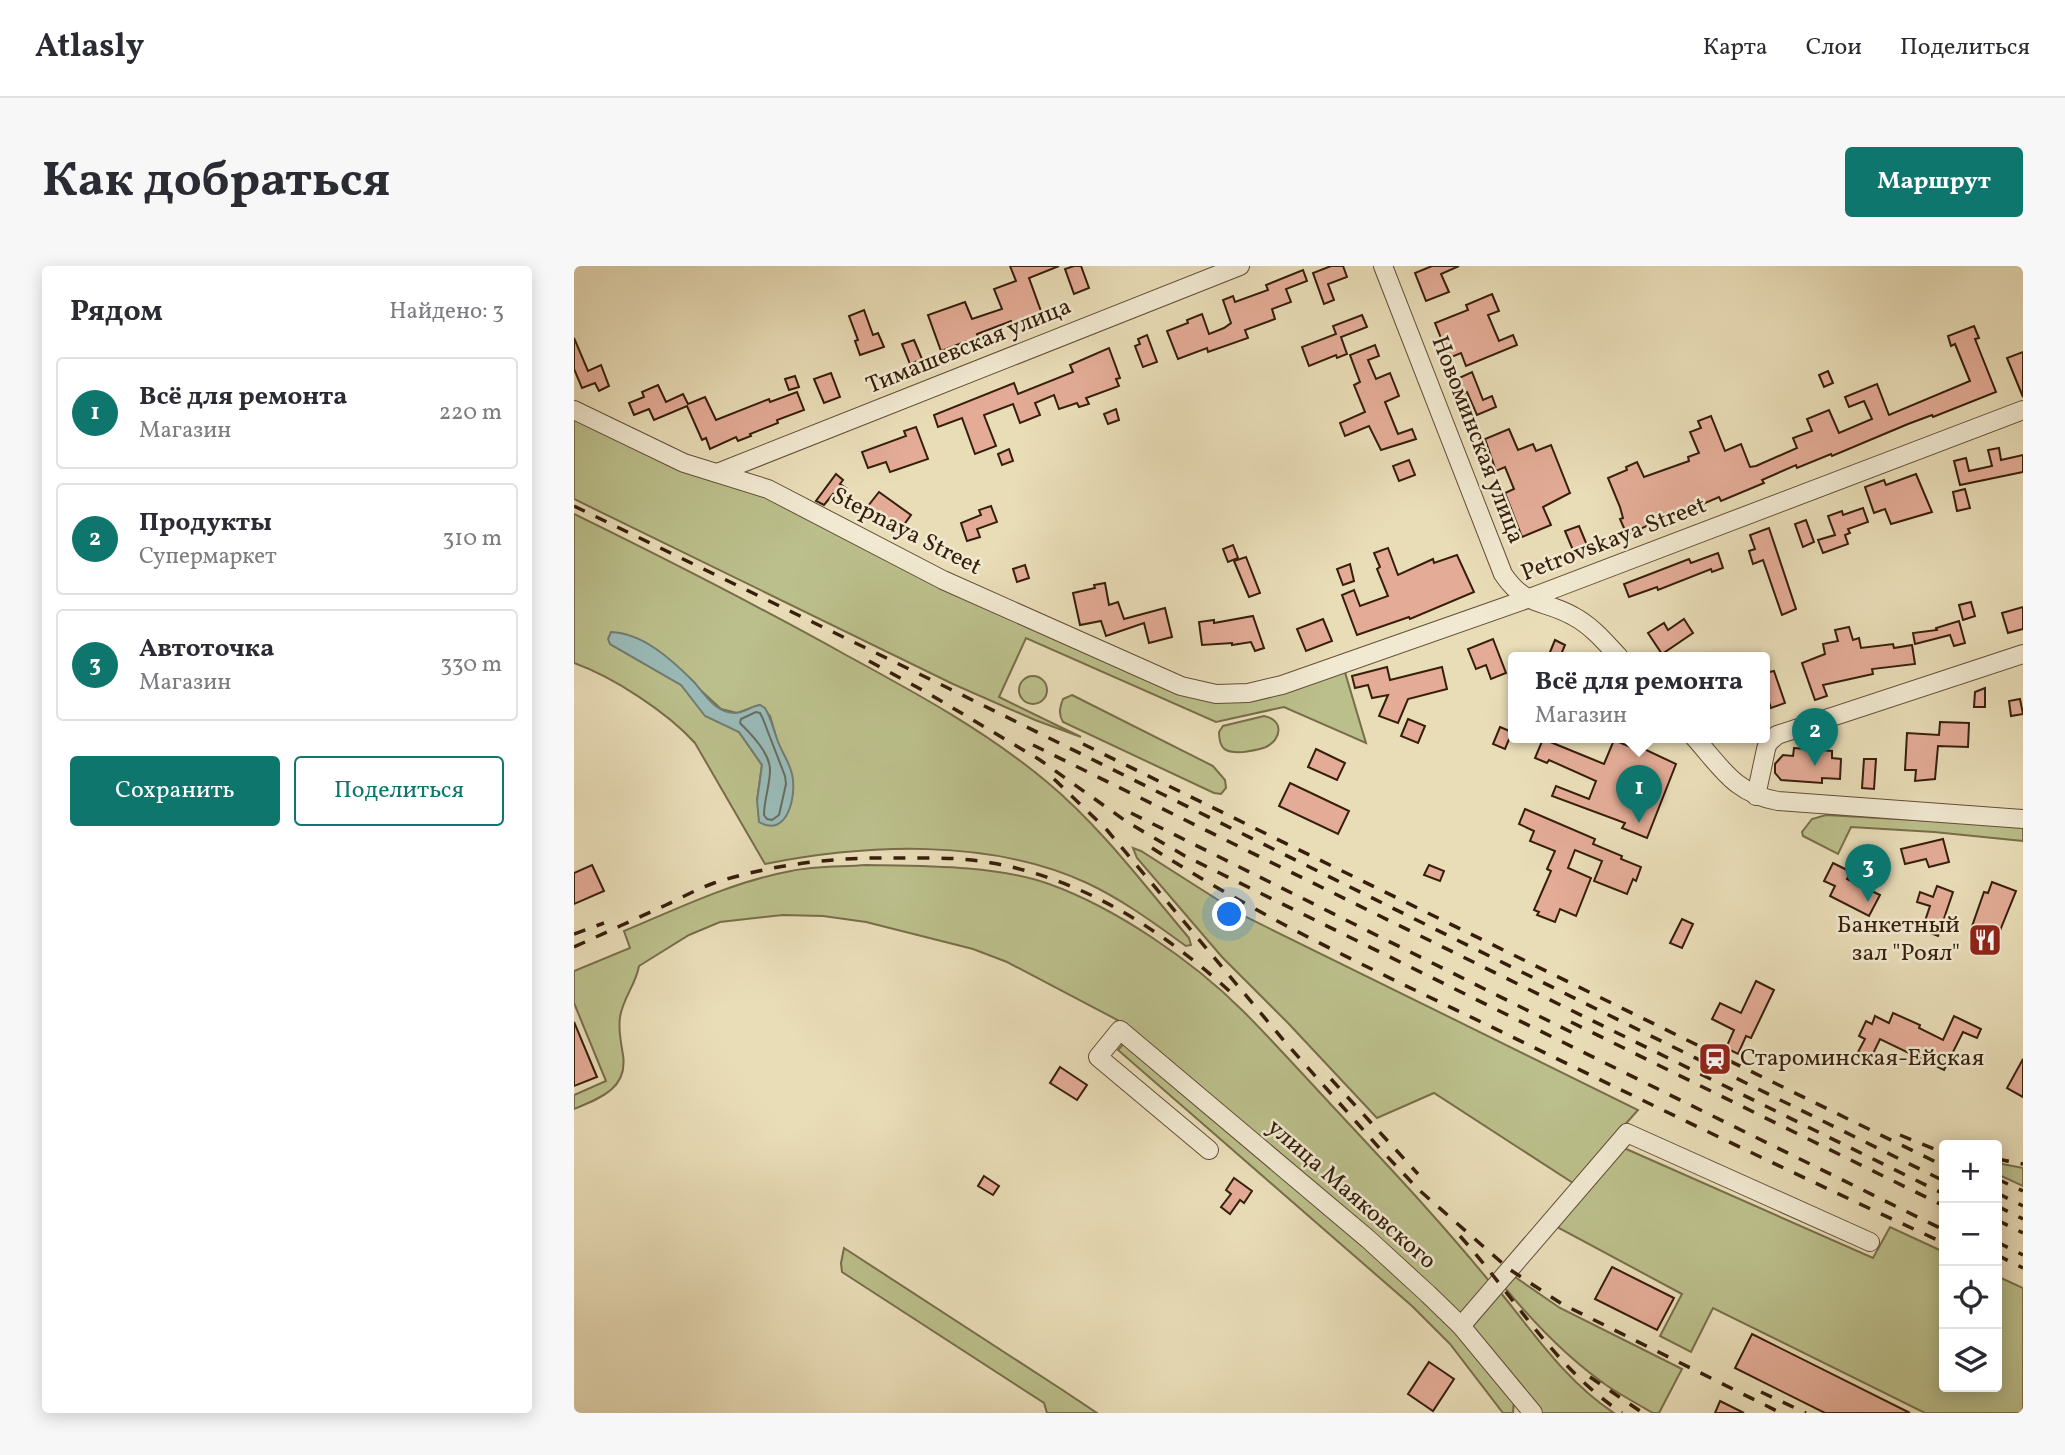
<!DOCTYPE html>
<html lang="ru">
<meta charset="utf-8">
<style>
body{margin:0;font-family:Vollkorn,serif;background:#f7f7f7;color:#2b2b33}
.controls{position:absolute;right:21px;bottom:21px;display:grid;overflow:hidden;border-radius:7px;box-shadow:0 4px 18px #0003}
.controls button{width:63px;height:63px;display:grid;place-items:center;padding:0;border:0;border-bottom:2px solid #e1e1e2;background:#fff;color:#2b2b33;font:35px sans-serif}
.you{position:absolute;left:656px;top:649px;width:24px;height:24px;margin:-18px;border:5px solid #fff;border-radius:50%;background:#1a73e8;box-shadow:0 0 0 10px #1a73e833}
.badge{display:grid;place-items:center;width:46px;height:46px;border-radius:50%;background:#0f766e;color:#fff;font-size:23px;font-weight:700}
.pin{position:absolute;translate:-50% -58px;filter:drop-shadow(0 2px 4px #0008)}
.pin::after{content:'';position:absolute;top:37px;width:24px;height:21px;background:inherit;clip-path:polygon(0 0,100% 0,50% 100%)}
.popup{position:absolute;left:934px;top:386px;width:262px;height:91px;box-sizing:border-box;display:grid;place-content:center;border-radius:7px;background:#fff;filter:drop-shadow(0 2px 5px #0005);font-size:23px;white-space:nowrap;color:#7c7c81}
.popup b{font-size:26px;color:#2b2b33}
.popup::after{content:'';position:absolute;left:50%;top:100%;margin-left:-14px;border:14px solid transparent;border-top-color:#fff}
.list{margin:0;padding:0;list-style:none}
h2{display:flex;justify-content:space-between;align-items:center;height:91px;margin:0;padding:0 28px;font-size:30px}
h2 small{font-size:23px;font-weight:400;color:#7c7c81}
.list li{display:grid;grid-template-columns:46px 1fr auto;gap:21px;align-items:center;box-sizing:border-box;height:112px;margin:0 14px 14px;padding:0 14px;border:2px solid #e1e1e2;border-radius:7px}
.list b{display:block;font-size:26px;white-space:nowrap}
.list p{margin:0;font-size:23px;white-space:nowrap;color:#7c7c81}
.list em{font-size:23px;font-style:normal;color:#7c7c81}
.actions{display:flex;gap:14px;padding:21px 28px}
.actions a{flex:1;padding:16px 0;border:2px solid #0f766e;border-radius:7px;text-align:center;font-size:24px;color:#0f766e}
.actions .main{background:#0f766e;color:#fff}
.icon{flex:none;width:38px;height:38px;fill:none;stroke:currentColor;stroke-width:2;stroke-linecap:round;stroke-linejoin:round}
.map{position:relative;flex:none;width:1449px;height:1147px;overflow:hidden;border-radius:7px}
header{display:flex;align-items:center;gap:42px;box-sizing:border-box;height:98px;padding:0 35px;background:#fff;border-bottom:2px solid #e1e1e2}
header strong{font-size:33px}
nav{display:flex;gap:38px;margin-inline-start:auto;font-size:24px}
.intro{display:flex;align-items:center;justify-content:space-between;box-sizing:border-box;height:168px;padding:0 42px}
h1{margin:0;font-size:49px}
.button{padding:18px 32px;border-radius:7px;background:#0f766e;color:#fff;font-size:24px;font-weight:700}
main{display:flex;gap:42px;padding:0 42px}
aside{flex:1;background:#fff;border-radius:7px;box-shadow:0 4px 18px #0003}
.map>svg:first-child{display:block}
</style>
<header>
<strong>Atlasly</strong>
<nav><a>Карта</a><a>Слои</a><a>Поделиться</a></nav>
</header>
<div class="intro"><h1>Как добраться</h1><a class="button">Маршрут</a></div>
<main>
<aside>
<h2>Рядом<small>Найдено: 3</small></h2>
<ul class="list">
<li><span class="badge">1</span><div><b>Всё для ремонта</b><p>Магазин</p></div><em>220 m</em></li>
<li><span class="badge">2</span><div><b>Продукты</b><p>Супермаркет</p></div><em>310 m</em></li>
<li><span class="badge">3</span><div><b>Автоточка</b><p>Магазин</p></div><em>330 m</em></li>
</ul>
<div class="actions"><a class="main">Сохранить</a><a>Поделиться</a></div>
</aside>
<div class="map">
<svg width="1449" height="1147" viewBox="0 0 1449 1147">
<rect width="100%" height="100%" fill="#e9ddb8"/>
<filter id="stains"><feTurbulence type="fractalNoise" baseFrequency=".00286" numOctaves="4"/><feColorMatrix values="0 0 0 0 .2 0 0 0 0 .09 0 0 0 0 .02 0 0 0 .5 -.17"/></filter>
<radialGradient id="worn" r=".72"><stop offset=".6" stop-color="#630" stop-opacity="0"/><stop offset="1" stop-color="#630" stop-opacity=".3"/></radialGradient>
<!-- green -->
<g fill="#bbbf8b" stroke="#786e4a" stroke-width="2" fill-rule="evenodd">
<polygon points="0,150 180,224 619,429 770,403 792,477 710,441 642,456 452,372 425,431 507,471 461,454 379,418 0,233"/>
<path d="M0,248C92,293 182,339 272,389C342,427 412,465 473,516C527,561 570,619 615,672L617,679L612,680C580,657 549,634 513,617C416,572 292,578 191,598L121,477C93,446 39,411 0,397ZM36,378L85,386L147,443L163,447L186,439L196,450L203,474L183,535L188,499L165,466L120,434L107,419Z"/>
<circle cx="459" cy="424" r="14"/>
<path d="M498,429L639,500L651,514L652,522L647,528L640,527L489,456C484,448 486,441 489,433Z"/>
<path d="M690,450C710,454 708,473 692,481C685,484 676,485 669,486C652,487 645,484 645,466L649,460Z"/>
<polygon points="1252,549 1449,560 1449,575 1360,566 1277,561 1264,588 1229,570 1228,566 1238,553"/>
<polygon points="559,582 567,585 666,648 1064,844 999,917 860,827 803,852 714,757 648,691 563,592"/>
<path d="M292,599C348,600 422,599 475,618C542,642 619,695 669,745C701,777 732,812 763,845C815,901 867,956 915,1015L886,1048L551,758L433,696L399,683L292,656L249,650L209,649L146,656L115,669L65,700C62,718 49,732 46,751C44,764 47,776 49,789C54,822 27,832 0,843V829L32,815L0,737V705L56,682L50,665C105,642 158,616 217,605C241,600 267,601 292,599Z"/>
<polygon points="550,777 826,1012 881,1064 940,1134 939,1147 929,1147 876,1078 838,1040 544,784"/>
<polygon points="1050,882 1299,992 1316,961 1370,986 1370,1121 1423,1121 1423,1010 1449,1022 1449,1147 1351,1147 1139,1042 1117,1086 1086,1070 1108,1028 983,961"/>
<polygon points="1423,897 1449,902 1449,920 1423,908"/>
<polygon points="270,982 490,1125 523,1147 473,1147 470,1137 268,1006 267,997"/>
<path d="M941,1011L986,1042L1108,1103L1085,1147H1079C1063,1138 1047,1129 1032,1119C995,1093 960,1057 931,1022Z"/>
<path d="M927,1027C961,1069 993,1116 1040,1147H966L897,1062Z"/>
</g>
<!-- water -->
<path fill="#9abab7" stroke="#727c72" stroke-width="2" d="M37,366C69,367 98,394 119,415C131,428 141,447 161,447C170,447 177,440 186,439L191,442C197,452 199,462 203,473C207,485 215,495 218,508C223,528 214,573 185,556L183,535L188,499L165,466L131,450L107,419L36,378L34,373Z"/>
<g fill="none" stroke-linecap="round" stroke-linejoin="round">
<!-- shore -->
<path stroke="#686c60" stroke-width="2" d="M182,446L186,447L189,453L211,510L212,518L205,549L198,554L193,553L190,549C190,534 196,519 196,504C196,487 177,468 166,457L167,453Z"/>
</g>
<!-- building -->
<g fill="#e4ac97" stroke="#361e0a" stroke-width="2">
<polygon points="436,0 485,0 455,12 468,48 438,58 437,55 403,68 406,75 395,79 393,75 367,85 354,49 391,36 398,53 428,43 420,23 442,15"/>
<polygon points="500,0 507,0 515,22 500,28 491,3"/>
<polygon points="757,0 769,0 773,11 754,18 760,34 750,38 739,7"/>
<polygon points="858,0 885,0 867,8 875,26 852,35 841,7"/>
<polygon points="729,4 733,15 712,23 717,36 698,43 701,53 671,64 674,72 634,86 633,82 604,93 593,65 614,57 613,54 628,48 635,68 650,62 657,57 649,34 659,30 661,36 694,24 692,19"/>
<polygon points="918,28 925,45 914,49 925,75 939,69 943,79 892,100 887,87 875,92 861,57 894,44 892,39"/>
<polygon points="290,44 299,69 304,67 310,81 286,89 281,75 284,74 275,50"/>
<polygon points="788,49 793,61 767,71 773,88 763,92 762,89 735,100 728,81 762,68 759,60"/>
<polygon points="1400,60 1405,72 1401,73 1422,126 1359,151 1358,149 1334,158 1258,190 1257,188 1223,202 1222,199 1188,214 1190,217 1147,235 1145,231 1129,238 1128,235 1053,269 1046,253 1049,252 1046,241 1034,212 1053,204 1052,201 1063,196 1070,211 1115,195 1114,191 1125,187 1116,166 1127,162 1124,155 1137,150 1151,185 1167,178 1176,201 1182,200 1223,182 1219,172 1238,165 1233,153 1255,144 1265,167 1298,153 1290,135 1275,141 1271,131 1303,118 1315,149 1396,115 1381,78 1377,80 1374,70"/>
<polygon points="573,69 583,96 569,101 561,80 566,78 564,73"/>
<polygon points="0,72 14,105 27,99 35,120 25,125 21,117 8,122 0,103"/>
<polygon points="340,74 348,93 336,98 328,78"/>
<polygon points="801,79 805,90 794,94 802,113 816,107 825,130 811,136 824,168 838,163 842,173 807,184 795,160 771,170 766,157 791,146 780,119 786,116 776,89"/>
<polygon points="535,82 546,112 542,113 545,120 512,132 515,138 505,141 503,137 485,143 480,129 461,137 466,149 446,157 439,138 410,149 422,180 401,188 388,152 364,161 360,149 440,117 444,128 499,106 496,99"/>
<polygon points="1449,86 1449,131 1433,92"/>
<polygon points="1254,105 1259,117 1250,121 1245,109"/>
<polygon points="898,106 909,134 918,130 922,141 903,149 893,126 889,128 883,113"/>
<polygon points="257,107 266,131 250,137 240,113"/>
<polygon points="221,110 225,121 215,124 211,113"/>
<polygon points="84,119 92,136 109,128 114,138 131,131 142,154 195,133 196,136 223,126 230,144 203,154 204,157 176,168 177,170 164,175 162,171 136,183 132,172 128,174 113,140 80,154 75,143 60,149 55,137 70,131 68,126"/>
<polygon points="542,143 545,154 534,158 530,148"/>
<polygon points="342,161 354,193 316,206 312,196 294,202 288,186 332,170 330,165"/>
<polygon points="935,163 944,184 959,178 962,185 977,179 996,227 969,241 977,259 948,271 931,227 940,223 931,201 922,205 911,173"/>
<polygon points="1425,182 1427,194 1449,189 1449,206 1386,219 1380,195 1392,192 1395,205 1418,200 1414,184"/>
<polygon points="435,183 439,195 428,199 424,188"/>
<polygon points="835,194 841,209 825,215 819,200"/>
<polygon points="262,208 269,214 266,218 272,222 264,232 259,228 250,239 242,235"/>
<polygon points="1342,208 1358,246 1317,258 1311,243 1300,247 1291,221 1310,214 1312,219"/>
<polygon points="1391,223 1396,242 1383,245 1379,226"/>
<polygon points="305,226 337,249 326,264 294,240"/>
<polygon points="417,240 423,256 403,263 406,271 393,275 387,257 407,249 405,244"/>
<polygon points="1289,242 1294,256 1274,263 1276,267 1271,269 1274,278 1249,287 1244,274 1261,269 1254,250 1268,245 1269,249"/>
<polygon points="1232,254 1240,276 1229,281 1221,258"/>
<polygon points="1005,260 1015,284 1001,289 991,265"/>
<polygon points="1195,262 1222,343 1208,349 1189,294 1179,298 1175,285 1181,283 1176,269"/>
<polygon points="659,279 664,292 654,296 649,283"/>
<polygon points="814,282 824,309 859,293 860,297 883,289 900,326 836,353 835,351 783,369 768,329 780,324 786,340 814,330 803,303 806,301 800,287"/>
<polygon points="1144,287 1149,302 1138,306 1137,303 1084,324 1083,321 1055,331 1050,318 1115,293 1117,297"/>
<polygon points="672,291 686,327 675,331 660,295"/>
<polygon points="776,298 780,315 769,319 763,303"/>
<polygon points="451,299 455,312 443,316 439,303"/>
<polygon points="531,317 535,339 544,336 550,353 591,342 598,371 575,377 570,357 532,370 527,355 506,359 499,327 521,322 520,319"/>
<polygon points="1397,336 1401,350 1389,354 1385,339"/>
<polygon points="1449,341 1449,363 1434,367 1428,347"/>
<polygon points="679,350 690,382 681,385 677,376 658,379 658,377 628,379 625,356 640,354 640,357"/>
<polygon points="749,353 758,375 732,385 723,363"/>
<polygon points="1110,353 1119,367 1088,388 1074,367 1090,357 1094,364"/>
<polygon points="1385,355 1391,377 1380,380 1376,369 1341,378 1339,367 1363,364 1362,362"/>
<polygon points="1275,361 1279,374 1285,372 1287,382 1319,378 1320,382 1338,379 1341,398 1298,403 1299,408 1249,419 1253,430 1241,434 1228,397 1251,388 1249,378 1264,375 1261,364"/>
<polygon points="919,373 932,407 917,413 912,399 902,403 894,383"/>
<polygon points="981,374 991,379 986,391 974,391"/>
<polygon points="813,401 816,414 868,401 873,423 834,433 824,457 805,450 814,429 798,432 794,419 781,422 778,410"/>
<polygon points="1200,405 1211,437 1197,442 1191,424 1191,407"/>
<polygon points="1411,422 1411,441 1400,441 1401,426"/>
<polygon points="1446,433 1449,448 1437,450 1435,435"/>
<polygon points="834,453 851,460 844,477 827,470"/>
<polygon points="1366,456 1395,457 1394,481 1364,480 1361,513 1341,515 1342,504 1331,504 1333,467 1365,469"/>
<polygon points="926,461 938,466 931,483 919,478"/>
<polygon points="969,473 1030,498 1040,474 1066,485 1068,482 1102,498 1073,572 1048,562 1051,557 978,530 982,520 1015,533 1022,515 975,494 973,497 961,492"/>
<polygon points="1220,482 1258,485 1258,492 1267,493 1266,513 1248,512 1248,517 1207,514 1201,507 1201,498 1209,489 1219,490"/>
<polygon points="742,483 771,497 763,514 734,501"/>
<polygon points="1290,493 1302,493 1300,523 1288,522"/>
<polygon points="716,517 775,545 764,568 705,540"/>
<polygon points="951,543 1021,573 1019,578 1048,590 1047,593 1067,601 1062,615 1059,613 1053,628 1020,615 1028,595 1001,584 994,602 1017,612 1002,650 986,643 981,656 963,649 965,646 960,644 977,605 973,603 981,585 956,575 960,565 945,558"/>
<polygon points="1369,573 1375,596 1355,601 1352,593 1331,598 1327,583"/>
<polygon points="1259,597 1277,606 1273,613 1306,629 1295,650 1256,630 1261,620 1250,615"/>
<polygon points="18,599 30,625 0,638 0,607"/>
<polygon points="855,599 870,605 866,615 850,609"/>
<polygon points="1418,616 1442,625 1423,672 1424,673 1420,685 1396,677 1400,667 1396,666 1410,626 1414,627"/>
<polygon points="1363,620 1379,626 1364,670 1348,664 1356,640 1343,636 1346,626 1359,631"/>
<polygon points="1108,653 1119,658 1108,682 1096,677"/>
<polygon points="1182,715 1200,724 1177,772 1172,770 1164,788 1152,782 1160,764 1138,753 1146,737 1167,747"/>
<polygon points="1319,747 1346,759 1345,762 1369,774 1380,750 1407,763 1403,772 1389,766 1370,804 1306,773 1297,792 1284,786 1291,773 1285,770 1292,755 1298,758 1301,750 1315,757"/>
<polygon points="0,756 23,811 0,820"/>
<polygon points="1449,793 1449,831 1433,822"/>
<polygon points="486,801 513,819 503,834 476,817"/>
<polygon points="410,910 425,920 419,929 404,920"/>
<polygon points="660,912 678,925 670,937 666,934 656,948 647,941 657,928 652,924"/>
<polygon points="1038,1001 1100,1032 1083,1064 1021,1033"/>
<polygon points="1178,1068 1336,1147 1251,1147 1161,1102"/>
<polygon points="855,1096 880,1113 859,1145 834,1128"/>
<polygon points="1146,1135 1170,1147 1141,1147"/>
</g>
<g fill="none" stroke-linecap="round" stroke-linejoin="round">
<defs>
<g id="minor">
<path d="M809,0L929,308C952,342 969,333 999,350C1018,360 1031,376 1045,391"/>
<polyline points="0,144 110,197 194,223 369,314 607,420 642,428 674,427 708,419 953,333 1449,144"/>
<polyline points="143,207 666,0"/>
<path d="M1120,471C1147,501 1161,528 1204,535L1449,553"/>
<polyline points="1182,530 1192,483 1194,477 1203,469 1449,388"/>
<polyline points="635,884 524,791 546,764 794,973 854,1028 887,1060 959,1147"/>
<polyline points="887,1060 1053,867 1296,976"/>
</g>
</defs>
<!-- minor casing -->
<use href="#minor" stroke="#634e36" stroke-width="20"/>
<!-- minor -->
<use href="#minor" stroke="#f1e9d1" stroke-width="18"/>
<!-- rail -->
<g stroke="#361e0a" stroke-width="3.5" stroke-dasharray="12 12" stroke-linecap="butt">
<polyline points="0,240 376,423 1370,915"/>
<polyline points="295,395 352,426 466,494 553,556 611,590 1370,964"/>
<polyline points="509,478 1370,900"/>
<polyline points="459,479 1370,928"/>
<polyline points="480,513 533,564 711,776 808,885 845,924 935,1003 988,1038 1207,1147"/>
<polyline points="557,547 1005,770"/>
<path d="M578,582C690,654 810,709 930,767C1076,838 1222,909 1370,977"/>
<polyline points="0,668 30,657"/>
<path d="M0,681C31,667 61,653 92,639C107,632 123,623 140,617C199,598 261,591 323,592C354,592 387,591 418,597C514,614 594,668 664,733"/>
<polyline points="997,756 1370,940"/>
<polyline points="757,813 844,908"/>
<polyline points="1326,869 1370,887"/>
<polyline points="1423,893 1449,898"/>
<polyline points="1423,913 1449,925"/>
<polyline points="1423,927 1449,940"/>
<polyline points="1423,940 1449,953"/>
<polyline points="1423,954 1449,967"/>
<path d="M886,970C940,1030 980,1101 1048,1147"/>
<polyline points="1423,976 1449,989"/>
<polyline points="1423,989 1449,1002"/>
<polyline points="1016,1111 1069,1147"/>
<polyline points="1187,1126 1232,1147"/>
</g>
</g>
<!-- icons -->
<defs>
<symbol id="restaurant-square" viewBox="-11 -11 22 22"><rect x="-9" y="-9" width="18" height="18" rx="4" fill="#8f2418" stroke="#f1e9d1"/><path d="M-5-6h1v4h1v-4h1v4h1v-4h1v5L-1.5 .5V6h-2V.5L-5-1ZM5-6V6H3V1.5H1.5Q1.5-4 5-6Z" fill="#fff"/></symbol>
<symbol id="station-square" viewBox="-11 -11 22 22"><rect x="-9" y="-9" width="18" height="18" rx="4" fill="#8f2418" stroke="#f1e9d1"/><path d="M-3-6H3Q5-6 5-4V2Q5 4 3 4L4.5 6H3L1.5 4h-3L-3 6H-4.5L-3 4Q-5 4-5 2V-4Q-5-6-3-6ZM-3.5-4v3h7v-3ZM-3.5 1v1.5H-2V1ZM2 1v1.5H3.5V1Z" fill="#fff"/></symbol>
</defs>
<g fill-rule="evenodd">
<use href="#restaurant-square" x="1392" y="655" width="38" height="38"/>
<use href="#station-square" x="1122" y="774" width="38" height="38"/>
</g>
<g text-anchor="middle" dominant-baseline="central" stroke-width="5" stroke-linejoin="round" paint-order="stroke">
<!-- street labels -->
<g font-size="24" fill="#361e0a" stroke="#f1e9d1">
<text transform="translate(395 81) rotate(-22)">Тимашевская улица</text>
<text transform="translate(903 174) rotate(69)">Новоминская улица</text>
<text transform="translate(332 266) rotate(27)">Stepnaya Street</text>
<text transform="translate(1040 274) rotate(-21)">Petrovskaya Street</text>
<text transform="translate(777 929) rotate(41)">улица Маяковского</text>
</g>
<!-- poi labels -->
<g font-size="24" fill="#361e0a" stroke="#f1e9d1" text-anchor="end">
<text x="1386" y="660">Банкетный<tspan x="1386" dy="28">зал "Роял"</tspan></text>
<text x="1166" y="793" text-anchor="start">Староминская-Ейская</text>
</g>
</g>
<rect width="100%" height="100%" filter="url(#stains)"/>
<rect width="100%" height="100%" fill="url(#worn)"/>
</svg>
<div class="controls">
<button>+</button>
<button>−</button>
<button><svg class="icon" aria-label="locate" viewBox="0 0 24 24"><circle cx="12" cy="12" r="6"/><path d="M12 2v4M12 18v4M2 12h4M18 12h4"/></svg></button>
<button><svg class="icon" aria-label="layers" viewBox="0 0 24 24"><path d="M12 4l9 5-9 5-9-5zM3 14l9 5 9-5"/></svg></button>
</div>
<div class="you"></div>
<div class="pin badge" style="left:1065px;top:557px">1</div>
<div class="popup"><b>Всё для ремонта</b>Магазин</div>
<div class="pin badge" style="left:1241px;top:500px">2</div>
<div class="pin badge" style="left:1294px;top:636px">3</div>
</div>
</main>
